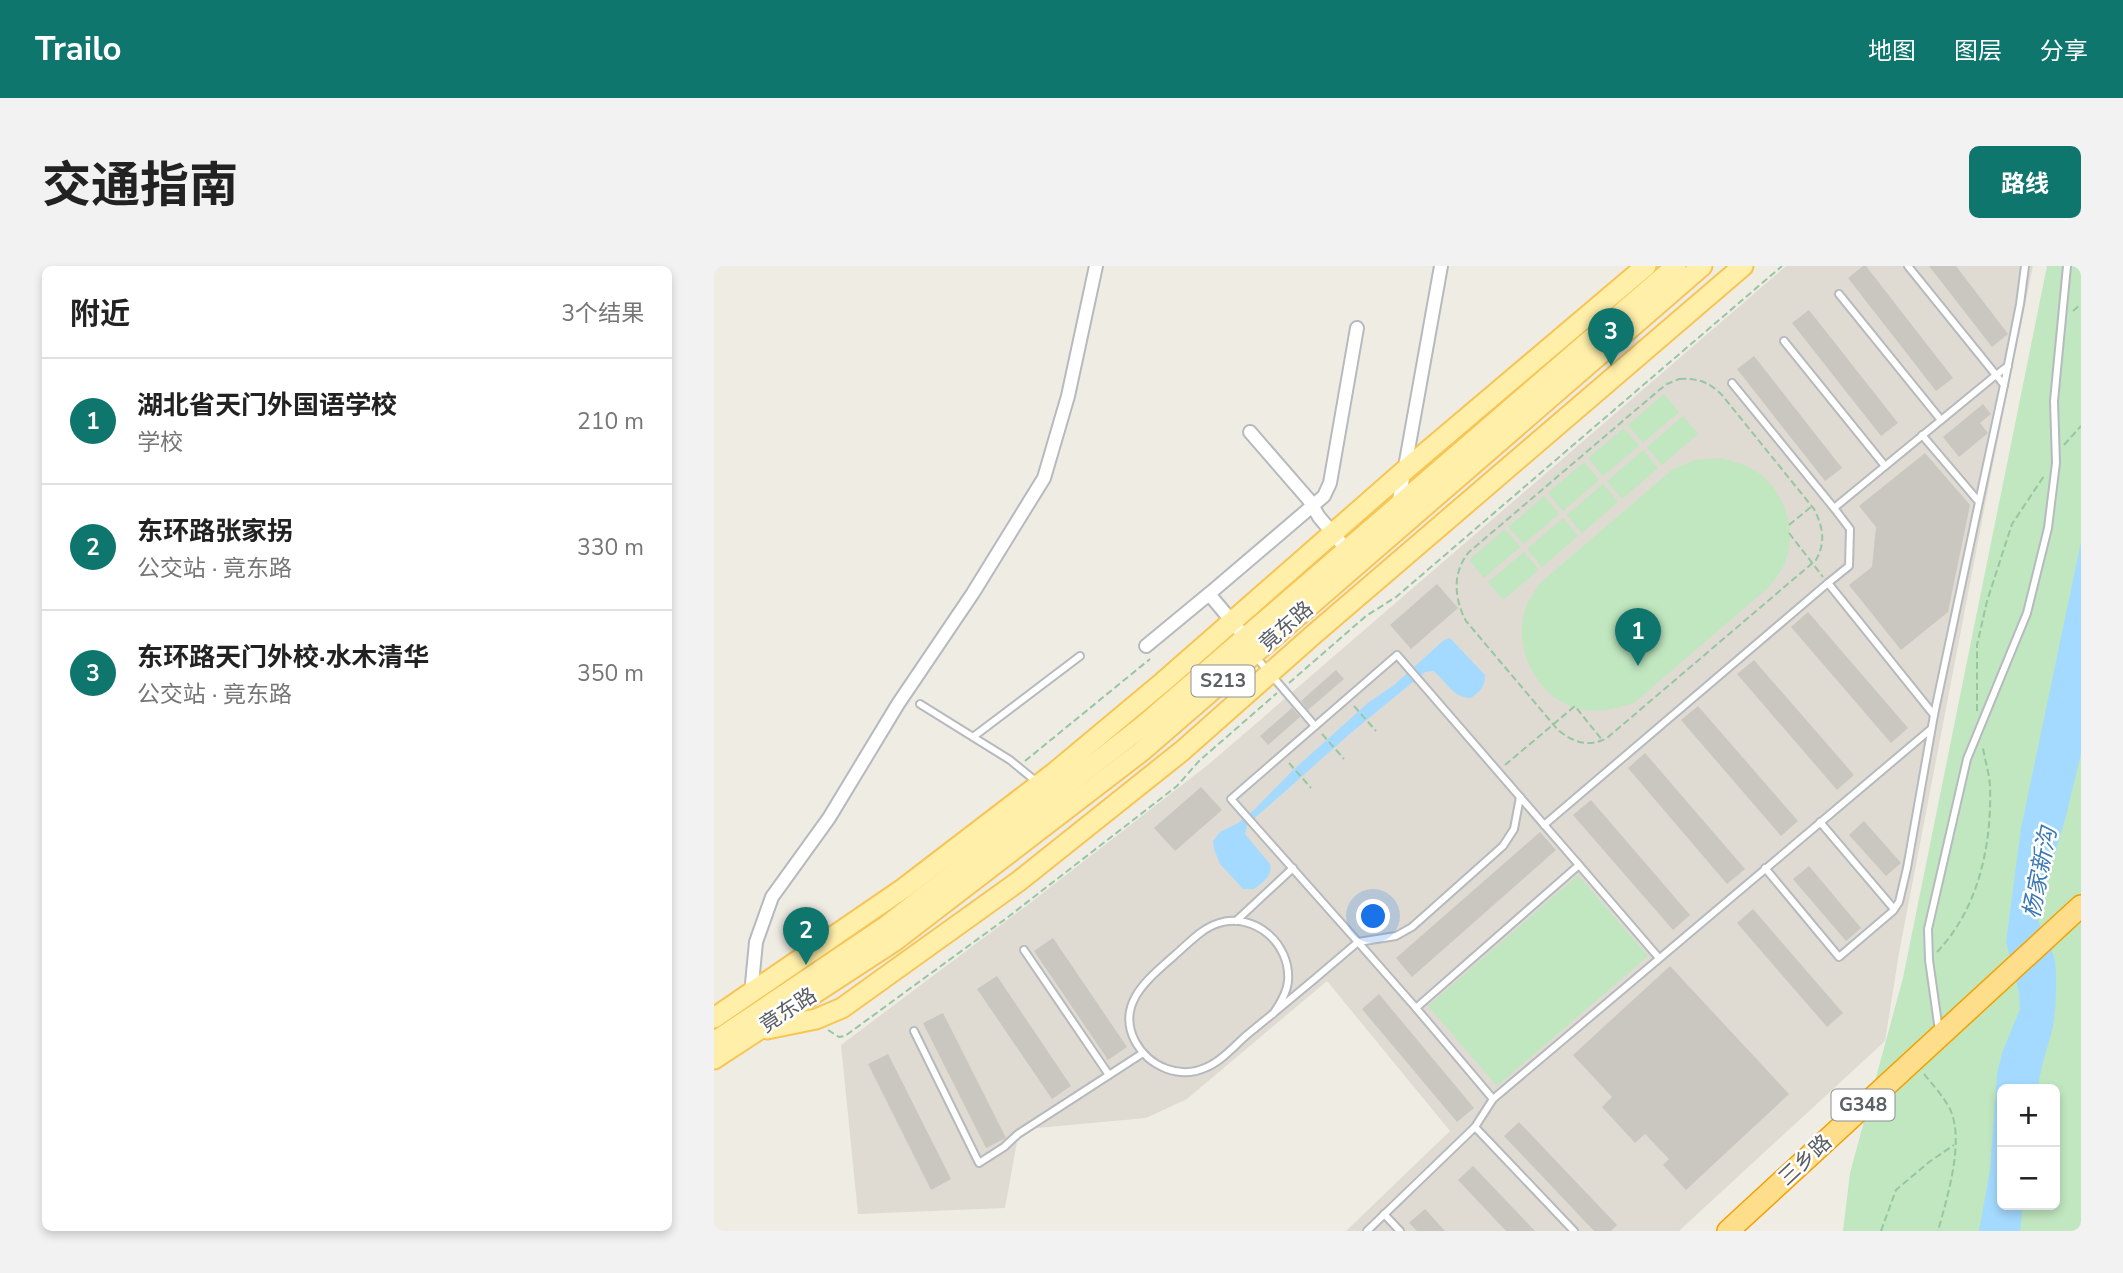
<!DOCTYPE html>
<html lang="zh">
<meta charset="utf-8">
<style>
body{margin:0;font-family:"Nunito Sans","Noto Sans SC",sans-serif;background:#f2f2f2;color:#222}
.controls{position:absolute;right:21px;bottom:21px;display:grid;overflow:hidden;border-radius:10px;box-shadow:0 4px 10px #0003}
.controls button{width:63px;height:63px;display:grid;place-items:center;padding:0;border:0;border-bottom:2px solid #e0e0e0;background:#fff;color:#222;font:35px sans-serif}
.you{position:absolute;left:660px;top:651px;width:24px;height:24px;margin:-18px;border:5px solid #fff;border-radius:50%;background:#1a73e8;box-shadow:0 0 0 10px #1a73e833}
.badge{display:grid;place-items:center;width:46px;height:46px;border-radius:50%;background:#0f766e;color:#fff;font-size:23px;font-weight:700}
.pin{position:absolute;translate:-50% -58px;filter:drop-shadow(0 2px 4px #0008)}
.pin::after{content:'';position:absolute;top:37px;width:24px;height:21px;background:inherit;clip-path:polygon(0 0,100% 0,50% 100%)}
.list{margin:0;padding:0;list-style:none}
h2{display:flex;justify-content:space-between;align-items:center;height:91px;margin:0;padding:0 28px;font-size:30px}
h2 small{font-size:23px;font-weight:400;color:#767676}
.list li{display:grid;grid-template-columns:46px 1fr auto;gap:21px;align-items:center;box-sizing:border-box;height:126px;padding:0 28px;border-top:2px solid #e0e0e0}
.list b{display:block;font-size:26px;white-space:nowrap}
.list p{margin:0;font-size:23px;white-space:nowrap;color:#767676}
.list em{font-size:23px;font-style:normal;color:#767676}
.map{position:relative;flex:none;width:1367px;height:965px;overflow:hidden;border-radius:10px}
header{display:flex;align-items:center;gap:42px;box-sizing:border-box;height:98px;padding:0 35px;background:#0f766e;color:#fff}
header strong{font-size:33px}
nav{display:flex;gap:38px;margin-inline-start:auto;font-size:24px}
.intro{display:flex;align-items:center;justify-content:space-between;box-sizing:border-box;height:168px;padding:0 42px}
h1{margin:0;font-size:49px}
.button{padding:18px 32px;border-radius:10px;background:#0f766e;color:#fff;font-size:24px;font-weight:700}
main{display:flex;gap:42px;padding:0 42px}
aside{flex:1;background:#fff;border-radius:10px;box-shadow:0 4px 10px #0003}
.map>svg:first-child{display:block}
</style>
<header>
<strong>Trailo</strong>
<nav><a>地图</a><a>图层</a><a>分享</a></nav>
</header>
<div class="intro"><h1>交通指南</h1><a class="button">路线</a></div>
<main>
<aside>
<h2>附近<small>3个结果</small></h2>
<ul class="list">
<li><span class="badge">1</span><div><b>湖北省天门外国语学校</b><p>学校</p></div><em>210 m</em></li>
<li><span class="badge">2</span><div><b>东环路张家拐</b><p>公交站 · 竟东路</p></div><em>330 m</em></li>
<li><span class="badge">3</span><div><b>东环路天门外校·水木清华</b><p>公交站 · 竟东路</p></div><em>350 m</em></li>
</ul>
</aside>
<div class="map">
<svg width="1367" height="965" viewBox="0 0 1367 965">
<rect width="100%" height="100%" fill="#efece4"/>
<!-- education -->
<polygon fill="#dfdbd2" points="1072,0 1319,0 1277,208 1185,687 1171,775 965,965 632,965 736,865 613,715 473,833 432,852 323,862 304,870 291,942 144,948 127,779 316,637 495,498"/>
<!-- green -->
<g fill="#c0e7bf" fill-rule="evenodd">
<path d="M1333,0H1367V965H1129L1136,907L1189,712ZM1288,823H1341V939H1288Z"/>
<polygon points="950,128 965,146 929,177 914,159"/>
<polygon points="969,150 984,168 948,199 933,181"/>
<polygon points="910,162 925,180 889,210 874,192"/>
<polygon points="929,184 944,202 908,233 893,215"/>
<path d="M1006,192C1022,196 1038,200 1051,212C1074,233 1084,274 1068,303C1065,309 1059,315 1055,321L920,437C903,442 889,446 872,444C825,438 797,383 812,341C815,333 821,325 826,317L959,203L982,194Z"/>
<polygon points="870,196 885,214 849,245 834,227"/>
<polygon points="889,218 904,236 868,267 853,249"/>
<polygon points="830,230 845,248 810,278 794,261"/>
<polygon points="849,252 864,270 828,301 813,283"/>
<polygon points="791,263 806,281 770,312 755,294"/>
<polygon points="810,286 825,304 789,334 774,316"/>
<polygon points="864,609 934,690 783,820 714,740"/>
</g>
<!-- water -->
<g fill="#a4daff">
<path d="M1367,276V488L1352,550L1323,649C1326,666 1338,678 1341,695C1343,710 1342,745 1339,760C1334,782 1326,801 1324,823H1288V939H1309L1306,965H1265L1276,904L1283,808L1288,787L1306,743L1305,727L1292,676L1307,562Z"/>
<path d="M736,372L771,409C771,421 766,425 757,432C738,432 733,415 719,405L711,406L638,466L533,559L531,568L556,598C559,610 549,616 540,623H529L506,598L500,583L499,575L506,566L524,557L541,543L578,505L655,436L680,419L730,374Z"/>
</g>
<!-- building -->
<g fill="#cac7c1">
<polygon points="1149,0 1152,0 1239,112 1222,125 1134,12"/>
<polygon points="1215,0 1242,0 1294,68 1278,81"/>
<polygon points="1095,44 1184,157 1167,170 1078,57"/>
<polygon points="1040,90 1128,202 1111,215 1023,103"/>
<polygon points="1269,138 1277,148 1266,157 1274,167 1245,191 1229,171"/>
<polygon points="1211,187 1256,239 1234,346 1187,384 1135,319 1158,301 1162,261 1145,240"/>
<polygon points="723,318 744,342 697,383 676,359"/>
<polygon points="1094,346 1194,462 1177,477 1077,361"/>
<polygon points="1040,394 1140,509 1123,524 1023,408"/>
<polygon points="622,404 630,413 594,444 587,435"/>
<polygon points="984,440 1084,555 1067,570 967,454"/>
<polygon points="578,442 586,451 554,479 546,470"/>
<polygon points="931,487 1031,603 1013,618 914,502"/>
<polygon points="487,521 508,544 461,585 440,562"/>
<polygon points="877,534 976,649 959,664 859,549"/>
<polygon points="1150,555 1187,597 1172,610 1135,569"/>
<polygon points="826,566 842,584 698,711 682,692"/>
<polygon points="1095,600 1147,662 1132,675 1079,613"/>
<polygon points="1039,643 1129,747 1113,761 1023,657"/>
<polygon points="339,672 413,781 394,794 320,685"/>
<polygon points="956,700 1075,828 972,924 949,899 955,893 931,868 921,877 888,841 898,831 859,789"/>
<polygon points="283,710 357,820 338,833 263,723"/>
<polygon points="665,728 760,842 743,856 648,743"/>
<polygon points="229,747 292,872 272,882 209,757"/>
<polygon points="174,788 237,913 217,924 154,798"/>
<polygon points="805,856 903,959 897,965 880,965 790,870"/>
<polygon points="759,900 821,965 792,965 744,914"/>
<polygon points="711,943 731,965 703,965 695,957"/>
</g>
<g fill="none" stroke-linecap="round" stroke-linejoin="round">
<defs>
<g id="lane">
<polyline points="1125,28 1227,154"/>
<polyline points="1070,75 1171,200"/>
<polyline points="1018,117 1120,242"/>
<polyline points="1290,119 1306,38 1311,0"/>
<polyline points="1265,236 1290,119 1282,109 1294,100"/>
<polyline points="1114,317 1135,300 1136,263 1120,242 1282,109 1194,0"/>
<polyline points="541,390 601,460"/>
<polyline points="206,438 296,494 324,517"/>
<polyline points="259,471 366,390"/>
<polyline points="1106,556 1180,643"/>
<polyline points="830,559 1114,317 1220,449"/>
<polyline points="1051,602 1125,691 1179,645 1185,636 1193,602 1220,449 1265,236 1208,169"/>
<polyline points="522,655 579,602"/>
<polyline points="644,676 682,670 698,661 789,580 800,563 806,531"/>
<polyline points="644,676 702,742"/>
<polyline points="310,684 395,809"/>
<path d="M559,748C566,738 573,727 574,715C577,678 541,646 505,657C488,662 475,677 462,688C437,711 401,736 421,775C435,801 466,814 493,801C508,795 522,778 534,768C571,738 608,707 644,676L517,533L683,389L865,599"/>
<polyline points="200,765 265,897 290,881 304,868 429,787"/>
<polyline points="1225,765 1215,694 1214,663 1253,493 1313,347 1334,262 1342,197 1340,135 1353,0"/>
<polyline points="779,833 702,742 865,599 945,692"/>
<polyline points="761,861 860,965"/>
<polyline points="670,948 686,965"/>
<polyline points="653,965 761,861 779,833 1217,463"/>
</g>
<g id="street">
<polyline points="536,166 595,234 605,251 633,284"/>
<polyline points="684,240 727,0"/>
<polyline points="531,371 495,328 610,230 616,217 643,62"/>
<polyline points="432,380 495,328"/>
<polyline points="37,728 42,676 58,631 115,552 184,438 259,327 330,212 354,130 382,0"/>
</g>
<g id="primary">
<polyline points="0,752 190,622 340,507 449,416 690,205 932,0"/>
<polyline points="53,763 102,753 128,742 305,615 468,485 599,369 1029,0"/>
<polyline points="0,776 171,661 430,459 962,0"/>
<polyline points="0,793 182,674 428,485 988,0"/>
</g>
<polyline id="highway" points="1014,965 1367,640"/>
</defs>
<!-- lane casing -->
<use href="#lane" stroke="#b6babe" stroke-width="10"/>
<!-- street casing -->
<use href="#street" stroke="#b6babe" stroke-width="16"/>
<!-- primary casing -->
<use href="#primary" stroke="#f7c555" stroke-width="23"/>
<!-- highway casing -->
<use href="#highway" stroke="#f3a000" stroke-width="24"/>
<!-- path -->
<g stroke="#97c6a3" stroke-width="2" stroke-dasharray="7 3.5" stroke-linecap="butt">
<polyline points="1359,45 1367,38"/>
<path d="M965,113C984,112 995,116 1008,129L1100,243C1109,261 1112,276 1102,294L893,472C874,482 859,476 844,464L752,355C740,333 738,306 755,286L944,125L953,118Z"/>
<polyline points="1350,179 1367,160"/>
<polyline points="1075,259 1097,241"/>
<polyline points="1075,267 1109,311"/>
<polyline points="575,417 652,350 682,331 1068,0"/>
<polyline points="640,440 662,465"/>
<polyline points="1263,445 1263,379 1273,335 1298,258 1330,210"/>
<polyline points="608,468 630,493"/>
<polyline points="311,495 436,393"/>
<polyline points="575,497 597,522"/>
<polyline points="791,499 861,440 888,474"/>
<path d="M1223,686C1265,642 1278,578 1276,519C1275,507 1271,494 1269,482"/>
<polyline points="114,764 125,771 131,770 294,651 463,520 485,495 563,427"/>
<path d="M1210,808C1219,819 1229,830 1236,843C1251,875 1233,932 1224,965"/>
<polyline points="1167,965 1182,924 1215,896 1240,879"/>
</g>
<!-- lane -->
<use href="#lane" stroke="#fff" stroke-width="6"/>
<!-- street -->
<use href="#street" stroke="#fff" stroke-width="12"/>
<!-- primary -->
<use href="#primary" stroke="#ffefa9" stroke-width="19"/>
<!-- highway -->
<use href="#highway" stroke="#ffde8b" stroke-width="21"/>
</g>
<g text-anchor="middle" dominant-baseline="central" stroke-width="5" stroke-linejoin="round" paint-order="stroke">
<!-- shield labels -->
<g fill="#fff" stroke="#8d9093" stroke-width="2">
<rect x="477.5" y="399.5" width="63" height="31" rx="5"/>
<rect x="1117.5" y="823.5" width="63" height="31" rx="5"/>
</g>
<g font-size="19" font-weight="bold" fill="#5c6065">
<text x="509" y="415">S213</text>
<text x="1149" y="839">G348</text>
</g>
<!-- street labels -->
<g font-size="21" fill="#5c6065" stroke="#fff">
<text transform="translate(572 360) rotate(-41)">竟东路</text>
<text transform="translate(74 744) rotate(-33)">竟东路</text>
<text transform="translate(1091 894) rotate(-43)">三乡路</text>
</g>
<!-- water labels -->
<g font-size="23" font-style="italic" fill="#3c7ab6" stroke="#fff">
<text transform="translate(1326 607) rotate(-79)">杨家新沟</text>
</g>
</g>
</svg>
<div class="controls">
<button>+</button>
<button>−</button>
</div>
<div class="you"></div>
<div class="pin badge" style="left:924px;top:400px">1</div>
<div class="pin badge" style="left:92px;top:699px">2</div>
<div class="pin badge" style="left:897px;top:100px">3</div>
</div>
</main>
